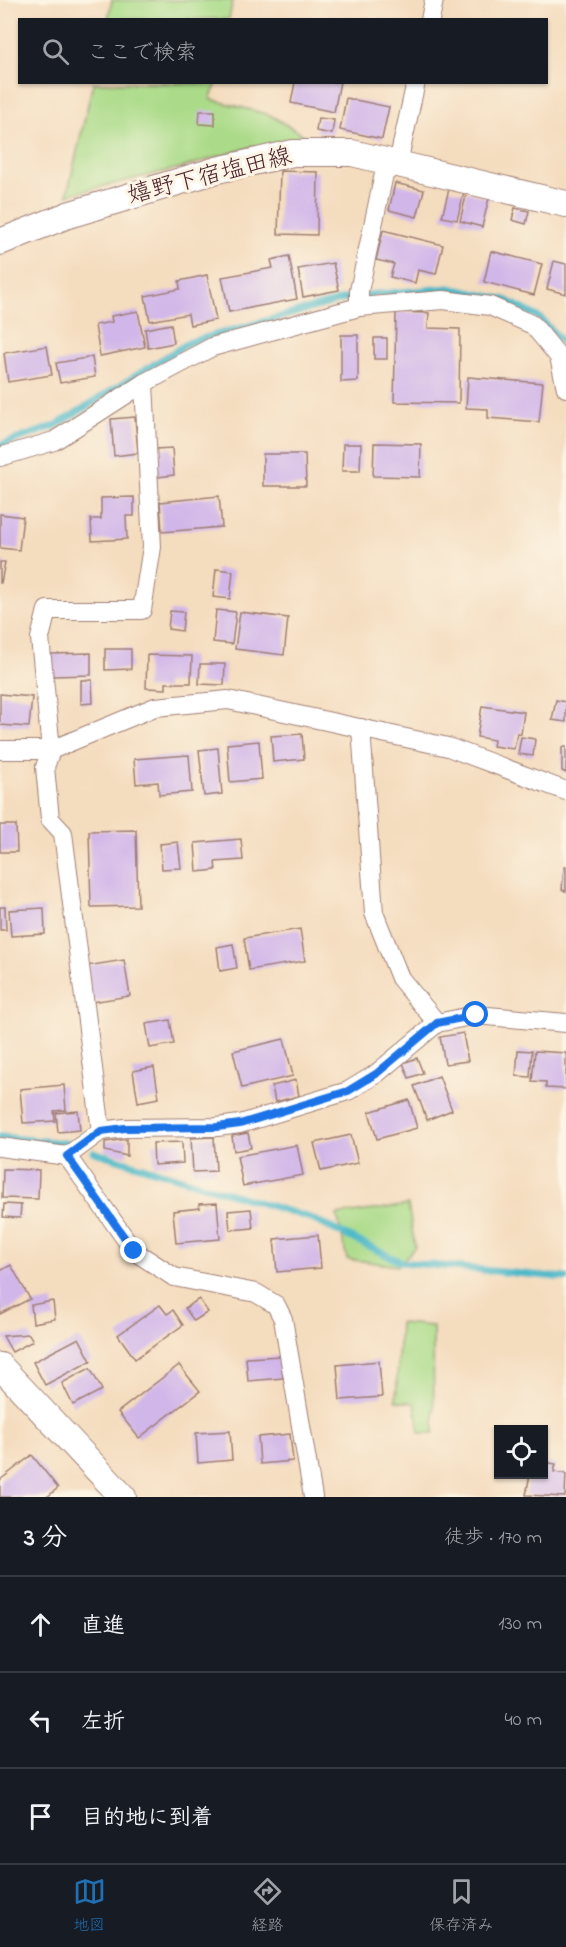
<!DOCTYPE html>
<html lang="ja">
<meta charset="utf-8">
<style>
body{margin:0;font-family:"Indie Flower","Klee One",sans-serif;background:#242831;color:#f1f3f6}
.controls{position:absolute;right:18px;bottom:18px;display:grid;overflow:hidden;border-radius:0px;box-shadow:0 2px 4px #0004}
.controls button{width:54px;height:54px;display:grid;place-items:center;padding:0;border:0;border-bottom:2px solid #363941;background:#171b24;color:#f1f3f6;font:30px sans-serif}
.stop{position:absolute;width:18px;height:18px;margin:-14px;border:4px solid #1a73e8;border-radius:50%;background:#fff}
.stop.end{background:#1a73e8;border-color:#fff;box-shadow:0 2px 6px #0008}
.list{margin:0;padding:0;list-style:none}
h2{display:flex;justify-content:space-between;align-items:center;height:78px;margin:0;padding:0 24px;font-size:26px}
h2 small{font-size:20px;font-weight:400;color:#9ea1a6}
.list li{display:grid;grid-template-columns:39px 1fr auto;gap:18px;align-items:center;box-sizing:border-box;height:96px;padding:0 24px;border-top:2px solid #363941}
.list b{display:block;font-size:22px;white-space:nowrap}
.list em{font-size:20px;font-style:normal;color:#9ea1a6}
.icon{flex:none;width:33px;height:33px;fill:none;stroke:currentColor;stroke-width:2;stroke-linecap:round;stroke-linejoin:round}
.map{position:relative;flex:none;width:566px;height:1497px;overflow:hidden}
.search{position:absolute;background:#171b24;box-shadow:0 2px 4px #0004;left:18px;right:18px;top:18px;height:66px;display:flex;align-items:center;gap:15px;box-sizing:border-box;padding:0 21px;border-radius:0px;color:#9ea1a6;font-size:22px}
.sheet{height:366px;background:#171b24}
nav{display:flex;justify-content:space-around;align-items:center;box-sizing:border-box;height:84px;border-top:2px solid #363941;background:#171b24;font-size:16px;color:#9ea1a6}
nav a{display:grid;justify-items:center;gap:3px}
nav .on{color:#1f6fb2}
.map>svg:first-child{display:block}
</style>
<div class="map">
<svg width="566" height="1497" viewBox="0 0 566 1497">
<rect width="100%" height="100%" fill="#fcf5e5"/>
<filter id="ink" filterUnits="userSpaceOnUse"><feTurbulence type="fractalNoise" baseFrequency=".0167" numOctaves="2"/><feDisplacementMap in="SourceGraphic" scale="12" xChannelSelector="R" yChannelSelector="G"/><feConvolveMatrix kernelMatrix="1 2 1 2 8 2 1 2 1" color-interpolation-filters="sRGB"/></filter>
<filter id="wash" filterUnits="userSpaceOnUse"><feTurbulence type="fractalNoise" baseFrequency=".008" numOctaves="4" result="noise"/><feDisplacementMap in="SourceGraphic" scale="24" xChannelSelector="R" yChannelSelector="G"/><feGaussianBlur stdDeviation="1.35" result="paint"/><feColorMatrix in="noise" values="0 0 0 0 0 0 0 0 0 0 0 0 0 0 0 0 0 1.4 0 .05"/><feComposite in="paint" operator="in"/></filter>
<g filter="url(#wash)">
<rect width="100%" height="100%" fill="#f4dcbe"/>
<!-- green -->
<g fill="#abdb89" stroke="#7a7d5a" stroke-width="1.5">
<polygon points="112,0 233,0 229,19 108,19"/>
<polygon points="93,83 217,83 210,99 270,115 322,146 248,148 180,168 67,195"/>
<polygon points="408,1205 415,1247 398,1266 347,1259 337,1215"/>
<polygon points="400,1323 433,1326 434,1433 419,1433 415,1403 396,1401"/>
</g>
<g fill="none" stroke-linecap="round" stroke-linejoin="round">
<!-- stream -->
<g stroke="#4cb8c8" stroke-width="7">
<polyline points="0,445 55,426 190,342 355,296 449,288 506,300 540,318 566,346"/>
<polyline points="0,1137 66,1143"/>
<polyline points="94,1152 310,1218 401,1262 566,1278"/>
</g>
</g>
<g id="blocks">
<!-- building -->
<g fill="#d1b6e9">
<polygon points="295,82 340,82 334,112 291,103"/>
<polygon points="346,98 389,107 382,139 340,130"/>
<polygon points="200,111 215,111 215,125 199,124"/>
<polygon points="318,118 334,120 332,134 316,131"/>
<polygon points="280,171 318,172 317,235 278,234"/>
<polygon points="395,183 424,190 417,217 389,210"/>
<polygon points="449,189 464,193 457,220 442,217"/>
<polygon points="467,192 489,198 482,227 460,221"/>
<polygon points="515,208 529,211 526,224 512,220"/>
<polygon points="383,230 443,245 436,274 418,270 415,283 390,277 394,264 376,260"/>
<polygon points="491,251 542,264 534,295 484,282"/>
<polygon points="289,256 297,299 229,312 222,277 273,268 271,260"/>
<polygon points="554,261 566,264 566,294 547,289"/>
<polygon points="333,263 339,290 303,297 298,269"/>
<polygon points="207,275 216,320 190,325 188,314 150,321 145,296 180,289 179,281"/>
<polygon points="138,311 145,347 100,356 95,325 112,322 111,316"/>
<polygon points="396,312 429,313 428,328 460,329 459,403 394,402"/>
<polygon points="171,324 174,343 148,348 145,329"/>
<polygon points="341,335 358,335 358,381 341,382"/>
<rect x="374" y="338" width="13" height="21"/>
<polygon points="47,346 52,375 8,382 4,353"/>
<polygon points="92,357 95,377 60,383 56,363"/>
<polygon points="468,377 543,383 539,422 488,418 488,409 466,408"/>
<polygon points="135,417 138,453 114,456 111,419"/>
<polygon points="374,443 421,444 420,477 373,476"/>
<polygon points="343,444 361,444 360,471 342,471"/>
<polygon points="172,448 174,475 158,477 155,449"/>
<polygon points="263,454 305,454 306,486 263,486"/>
<polygon points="219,496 222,527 162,532 160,502"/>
<polygon points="134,497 134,516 126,516 127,539 92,541 91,519 101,519 101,498"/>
<polygon points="0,514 23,517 19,550 0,548"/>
<polygon points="0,562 5,562 1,583 0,583"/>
<polygon points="216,569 233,571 230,599 213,597"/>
<polygon points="216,610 236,612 232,644 213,642"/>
<polygon points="170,611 184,612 182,631 168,629"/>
<polygon points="240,612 288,618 284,655 235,649"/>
<polygon points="105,649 131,649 131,669 105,670"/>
<polygon points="91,653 91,675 51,676 51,654"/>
<polygon points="147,655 192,656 191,683 166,683 166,689 146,688"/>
<polygon points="200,664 225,664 224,685 199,684"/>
<polygon points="81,680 92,680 93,703 81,704"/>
<polygon points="0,694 32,697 29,727 0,725"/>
<polygon points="556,700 566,702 566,722 552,720"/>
<polygon points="482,706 524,712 521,734 517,733 514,749 493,746 494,740 477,737"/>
<polygon points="302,734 304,759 273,762 271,736"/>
<polygon points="521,737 535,739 533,756 518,754"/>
<polygon points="259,741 262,779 230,782 227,744"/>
<polygon points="562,747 566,747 566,773 562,771"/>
<polygon points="218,748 222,794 204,796 199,750"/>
<polygon points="189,755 192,792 159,795 158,782 136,784 134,759"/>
<polygon points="0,825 16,825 17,852 0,852"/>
<polygon points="136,830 138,906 91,907 89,831"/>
<polygon points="241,839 243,860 215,862 216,870 197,872 195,843"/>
<polygon points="178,842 181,868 162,869 160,844"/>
<polygon points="564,867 566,867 566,891 562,890"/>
<polygon points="0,907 5,907 6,930 0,930"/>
<polygon points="44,908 45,934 11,936 9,910"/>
<polygon points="300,929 305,961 249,970 244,938"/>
<polygon points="233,944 237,968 220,971 217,947"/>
<polygon points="124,960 130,996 92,1002 86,966"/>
<polygon points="170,1020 174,1044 150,1048 146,1024"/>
<polygon points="463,1033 468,1061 445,1064 440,1037"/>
<polygon points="284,1039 293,1076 242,1088 233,1051"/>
<polygon points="518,1050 532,1051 530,1077 516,1076"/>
<polygon points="535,1051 566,1053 566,1089 546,1088 546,1082 532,1081"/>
<polygon points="417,1058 423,1073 409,1078 403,1063"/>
<polygon points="154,1067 159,1098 138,1102 133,1071"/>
<polygon points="439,1076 452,1110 427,1120 414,1086"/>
<polygon points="296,1080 299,1096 275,1102 272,1086"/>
<polygon points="64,1085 66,1110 54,1111 55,1121 23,1123 20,1089"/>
<polygon points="409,1100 417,1128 377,1139 369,1112"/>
<polygon points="78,1111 80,1130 58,1132 56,1113"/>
<polygon points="248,1133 251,1148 234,1151 232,1136"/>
<polygon points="351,1135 358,1163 321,1171 314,1143"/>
<polygon points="214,1137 216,1171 193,1172 191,1138"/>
<polygon points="127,1139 127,1156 105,1151 105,1142"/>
<polygon points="182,1142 183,1163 154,1165 153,1143"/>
<polygon points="297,1145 303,1175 243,1186 237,1156"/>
<polygon points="3,1169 39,1170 38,1199 2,1198"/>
<polygon points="217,1203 220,1239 176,1243 173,1211 200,1208 199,1204"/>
<polygon points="4,1204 21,1205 20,1218 3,1217"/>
<polygon points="251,1209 253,1228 230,1230 228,1211"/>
<polygon points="318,1235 321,1268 277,1272 274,1239"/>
<polygon points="11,1265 30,1299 0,1314 0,1271"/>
<polygon points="199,1299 208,1312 194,1321 185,1308"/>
<polygon points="53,1301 55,1319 33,1323 31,1305"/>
<polygon points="160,1305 167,1314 173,1310 183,1325 135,1359 118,1335"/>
<polygon points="29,1334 33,1341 12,1352 3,1336"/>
<polygon points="79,1338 91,1361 45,1385 33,1362"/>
<polygon points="281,1356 283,1378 248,1381 246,1358"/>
<polygon points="379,1361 382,1397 340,1400 337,1365"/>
<polygon points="179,1365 200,1391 139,1438 118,1412"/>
<polygon points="90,1368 102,1390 73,1405 62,1383"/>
<polygon points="230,1431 232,1460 198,1463 196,1433"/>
<polygon points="290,1434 293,1461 260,1464 258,1437"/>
<polygon points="32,1455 58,1488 47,1497 0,1497 0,1480"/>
<polygon points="544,1462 556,1464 554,1472 566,1474 565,1497 526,1495 530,1474 544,1474"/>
</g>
</g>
</g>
<g filter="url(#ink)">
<use href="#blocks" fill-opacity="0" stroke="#9f7e74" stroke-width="1.5"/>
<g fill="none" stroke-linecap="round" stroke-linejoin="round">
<defs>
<g id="minor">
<polyline points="430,20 434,0"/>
<polyline points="359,307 359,291 384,174 398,163 416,82"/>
<polyline points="0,457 54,441 144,383 212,347 359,307 443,300 490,306 533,325 559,357 566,388"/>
<polyline points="361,728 374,913 400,978 437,1023"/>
<polyline points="0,750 51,750 155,707 228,700 448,747 566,791"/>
<polyline points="101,1131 63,833 50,819 45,767 51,750 40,638 47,610 142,610 152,547 144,383"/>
<polyline points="0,1147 67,1156 101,1131 125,1128 217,1127 240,1124 348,1091 376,1074 437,1023 476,1015 566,1023"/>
<polyline points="67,1156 134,1251 174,1277 256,1293 276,1305 283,1319 313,1497"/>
</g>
<g id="secondary">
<polyline points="0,242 68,215 217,170 293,153 352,153 566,204"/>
<polyline points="0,1366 123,1497"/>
</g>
</defs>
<!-- minor casing -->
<use href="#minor" stroke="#9f7e74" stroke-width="20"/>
<!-- secondary casing -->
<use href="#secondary" stroke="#9f7e74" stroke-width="28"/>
<!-- minor -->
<use href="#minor" stroke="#fff" stroke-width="18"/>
<!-- secondary -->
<use href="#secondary" stroke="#fff" stroke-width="26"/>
</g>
</g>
<g fill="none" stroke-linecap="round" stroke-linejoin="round" filter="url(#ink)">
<!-- route -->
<polyline stroke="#1a73e8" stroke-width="8" points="134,1251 67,1156 101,1131 125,1128 217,1127 240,1124 348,1091 376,1074 437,1023 476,1015"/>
</g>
<g text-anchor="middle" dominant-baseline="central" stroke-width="6" stroke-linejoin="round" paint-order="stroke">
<!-- street labels -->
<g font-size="24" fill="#4a1f2b" stroke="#fcf5e5">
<text transform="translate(210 177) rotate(-14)">嬉野下宿塩田線</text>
</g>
</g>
</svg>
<div class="controls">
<button><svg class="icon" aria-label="locate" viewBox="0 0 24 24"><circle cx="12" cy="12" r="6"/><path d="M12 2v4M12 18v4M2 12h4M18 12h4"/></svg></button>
</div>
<div class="stop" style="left:476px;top:1015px"></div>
<div class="stop end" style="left:134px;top:1251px"></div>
<div class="search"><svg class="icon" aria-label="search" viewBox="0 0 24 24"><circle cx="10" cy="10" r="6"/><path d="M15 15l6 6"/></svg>ここで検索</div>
</div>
<section class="sheet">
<h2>3 分<small>徒歩 · 170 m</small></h2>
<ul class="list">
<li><svg class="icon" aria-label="ahead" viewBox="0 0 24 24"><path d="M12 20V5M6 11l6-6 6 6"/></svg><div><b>直進</b></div><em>130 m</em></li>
<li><svg class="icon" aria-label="left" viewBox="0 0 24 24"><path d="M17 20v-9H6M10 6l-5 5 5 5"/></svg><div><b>左折</b></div><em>40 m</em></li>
<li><svg class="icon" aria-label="arrive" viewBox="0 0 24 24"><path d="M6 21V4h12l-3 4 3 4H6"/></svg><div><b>目的地に到着</b></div></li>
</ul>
</section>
<nav>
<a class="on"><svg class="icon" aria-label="map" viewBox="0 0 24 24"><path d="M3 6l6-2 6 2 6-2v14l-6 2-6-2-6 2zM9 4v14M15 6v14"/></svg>地図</a>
<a><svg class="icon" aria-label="directions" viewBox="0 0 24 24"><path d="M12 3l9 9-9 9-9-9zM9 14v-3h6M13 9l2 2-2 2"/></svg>経路</a>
<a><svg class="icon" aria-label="saved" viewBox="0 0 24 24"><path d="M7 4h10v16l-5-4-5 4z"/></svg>保存済み</a>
</nav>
